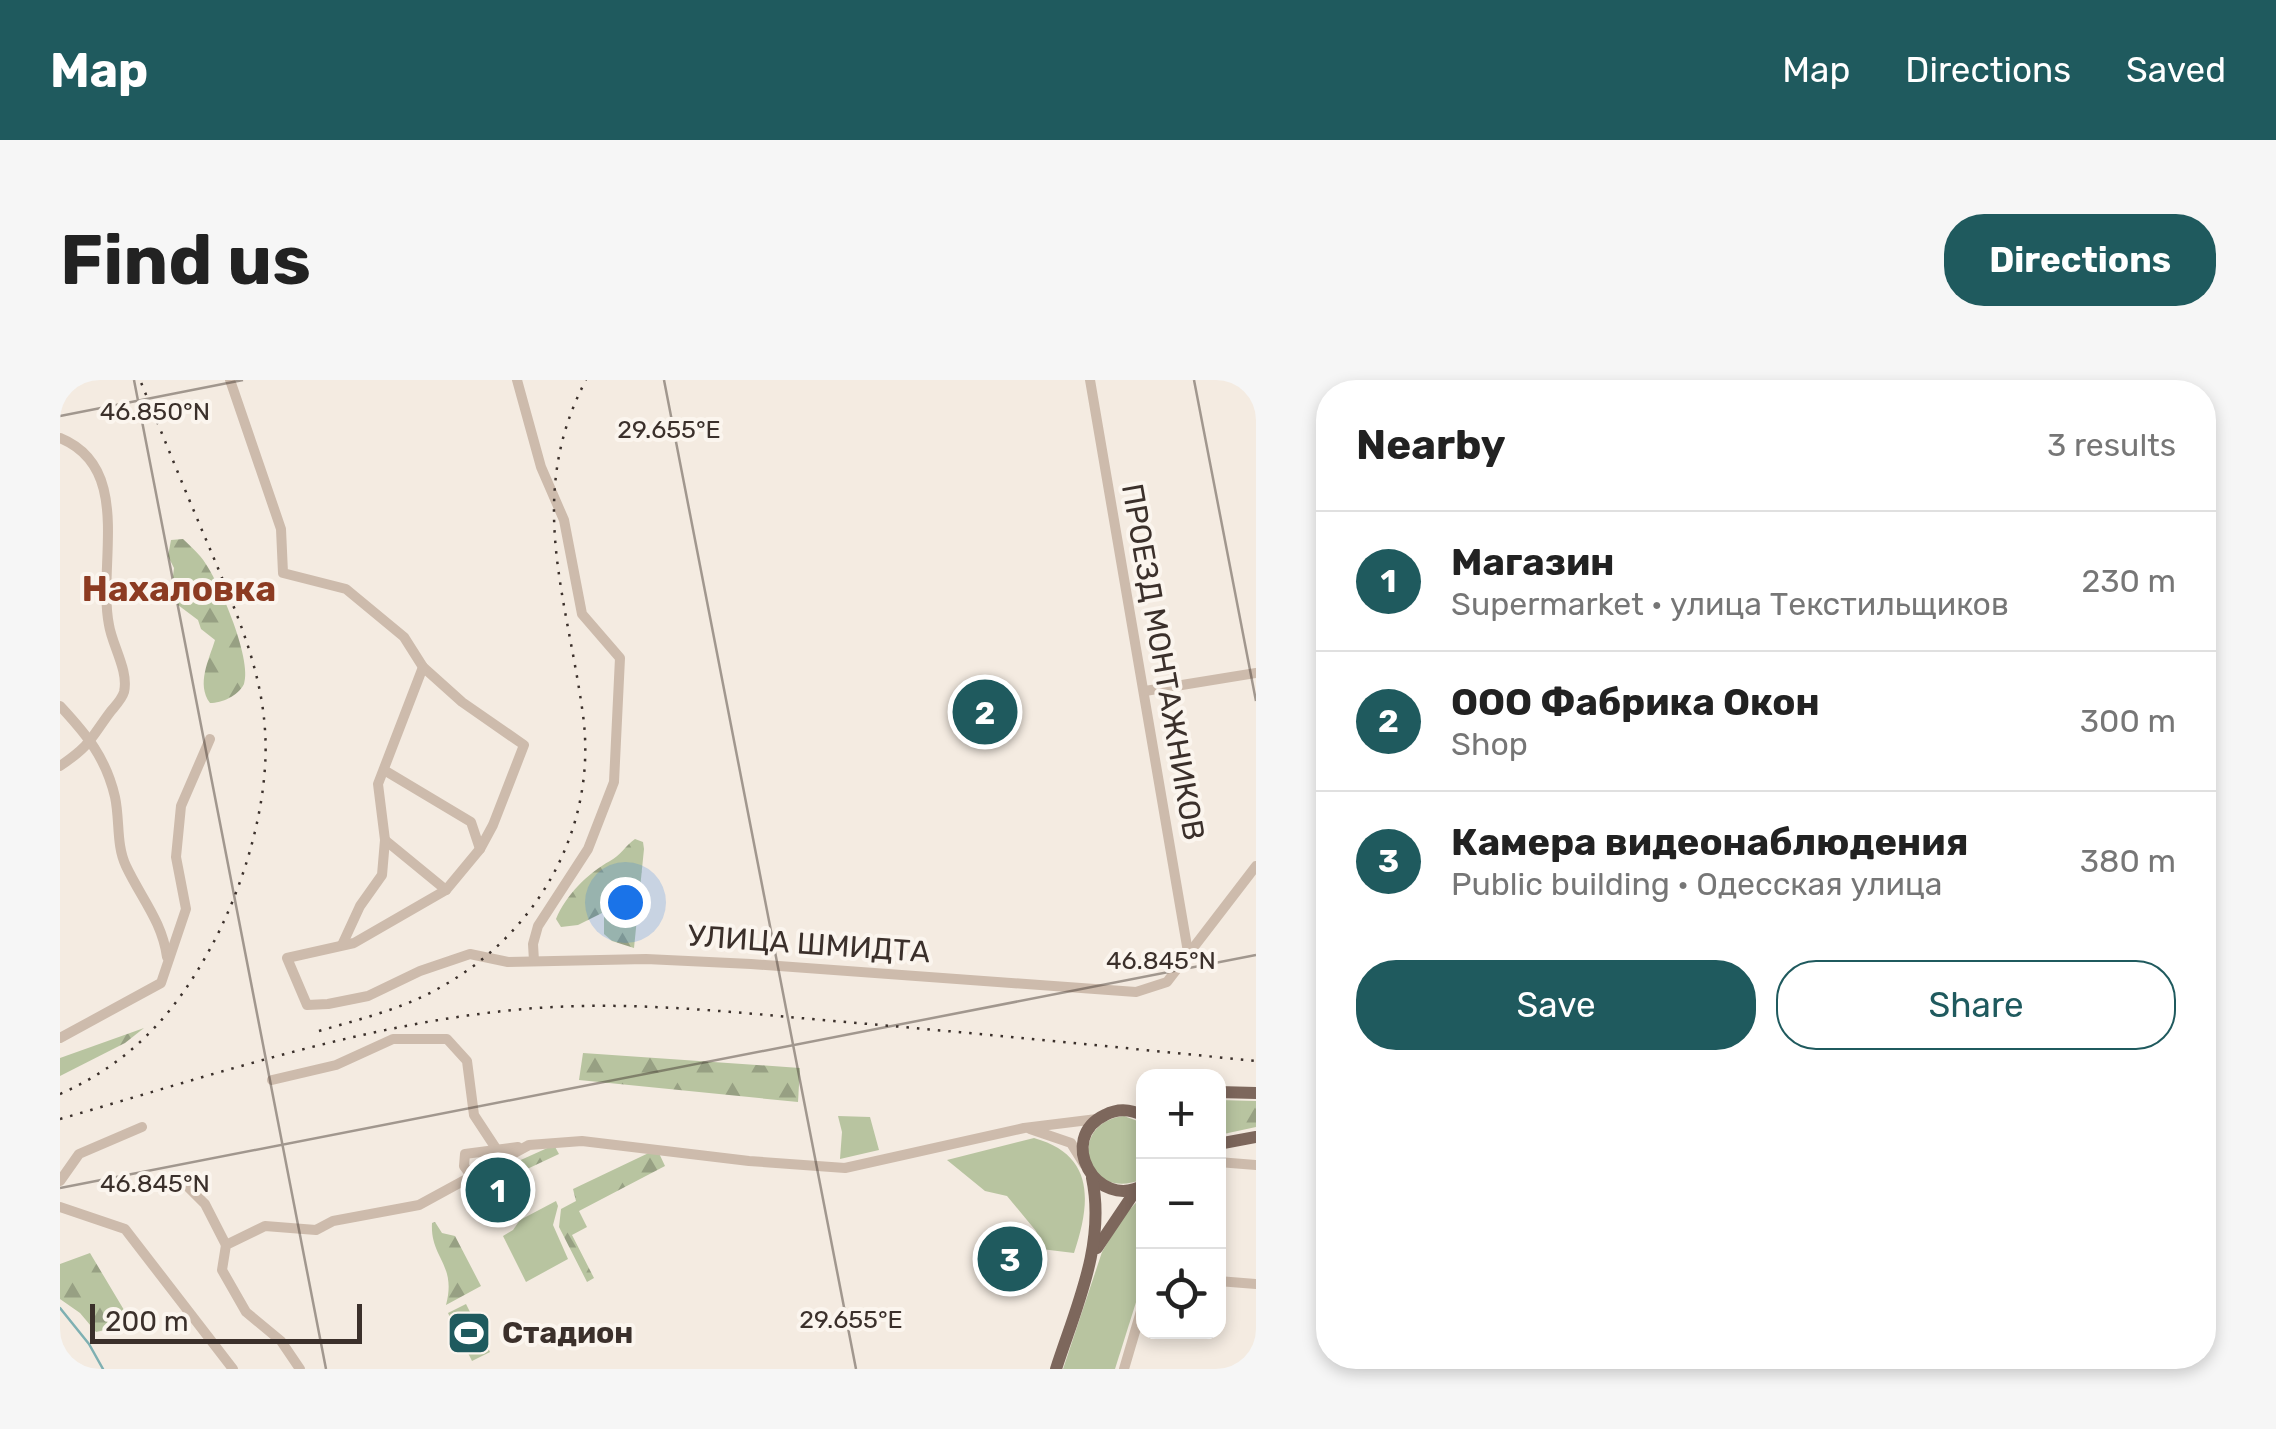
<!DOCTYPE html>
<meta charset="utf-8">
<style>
body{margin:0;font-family:Rubik,sans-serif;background:#f6f6f6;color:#222}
.controls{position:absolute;right:30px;bottom:30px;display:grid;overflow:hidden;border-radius:20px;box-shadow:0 5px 15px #0003}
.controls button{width:90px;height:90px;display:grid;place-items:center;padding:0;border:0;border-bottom:2px solid #e0e0e0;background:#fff;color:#222;font:50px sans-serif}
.scale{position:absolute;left:30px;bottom:25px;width:272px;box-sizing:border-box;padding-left:10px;border:5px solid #3b302b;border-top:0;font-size:28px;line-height:35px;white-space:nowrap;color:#3b302b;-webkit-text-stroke:8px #fbf5ee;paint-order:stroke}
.you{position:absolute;left:565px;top:522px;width:35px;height:35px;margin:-25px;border:8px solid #fff;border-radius:50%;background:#1a73e8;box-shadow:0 0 0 15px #1a73e833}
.badge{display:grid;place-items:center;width:65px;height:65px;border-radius:50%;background:#1f5a5e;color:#fff;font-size:32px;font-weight:700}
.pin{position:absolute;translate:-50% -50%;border:5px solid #fff;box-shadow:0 2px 10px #0006}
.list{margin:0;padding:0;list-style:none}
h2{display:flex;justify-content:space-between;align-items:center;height:130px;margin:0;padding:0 40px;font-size:42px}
h2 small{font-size:32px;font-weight:400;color:#767676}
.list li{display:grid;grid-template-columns:65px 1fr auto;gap:30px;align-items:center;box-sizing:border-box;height:140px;padding:0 40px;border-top:2px solid #e0e0e0}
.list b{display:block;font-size:38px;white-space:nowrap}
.list p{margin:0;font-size:32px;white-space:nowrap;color:#767676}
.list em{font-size:32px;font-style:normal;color:#767676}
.actions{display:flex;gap:20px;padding:30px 40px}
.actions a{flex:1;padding:22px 0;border:2px solid #1f5a5e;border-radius:40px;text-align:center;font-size:35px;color:#1f5a5e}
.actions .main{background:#1f5a5e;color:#fff}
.icon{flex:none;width:55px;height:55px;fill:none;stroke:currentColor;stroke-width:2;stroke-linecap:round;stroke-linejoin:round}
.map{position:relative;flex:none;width:1196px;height:989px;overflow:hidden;border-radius:40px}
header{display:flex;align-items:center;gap:60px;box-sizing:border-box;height:140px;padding:0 50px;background:#1f5a5e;color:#fff}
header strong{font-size:48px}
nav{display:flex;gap:55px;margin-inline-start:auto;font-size:35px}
.intro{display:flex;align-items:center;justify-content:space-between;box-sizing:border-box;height:240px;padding:0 60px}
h1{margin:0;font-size:70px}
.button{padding:25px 45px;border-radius:40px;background:#1f5a5e;color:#fff;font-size:35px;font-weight:700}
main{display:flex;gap:60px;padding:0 60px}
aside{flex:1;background:#fff;border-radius:40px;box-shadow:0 5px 15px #0003}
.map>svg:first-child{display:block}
</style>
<header>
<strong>Map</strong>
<nav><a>Map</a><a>Directions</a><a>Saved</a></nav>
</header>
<div class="intro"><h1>Find us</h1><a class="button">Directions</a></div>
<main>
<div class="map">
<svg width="1196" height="989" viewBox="0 0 1196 989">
<defs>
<pattern id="forest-firs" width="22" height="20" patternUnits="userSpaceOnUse" patternTransform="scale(2.5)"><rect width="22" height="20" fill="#b8c4a0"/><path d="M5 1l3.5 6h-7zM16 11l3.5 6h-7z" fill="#97a083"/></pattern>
</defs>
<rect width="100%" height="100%" fill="#f4ebe1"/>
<!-- green -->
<g fill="#b8c4a0">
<polygon points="778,736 810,737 819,770 780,779 782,752"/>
<path d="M1064,736L1083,743V799C1023,824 1006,742 1064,736Z"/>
<path d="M974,758C1035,775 1031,822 1014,873L981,869L976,851L947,816L925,811L887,780Z"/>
<polygon points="1083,815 1083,900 1055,989 1003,989 1042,872 1063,837"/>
<polygon points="496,821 498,826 493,845 508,879 466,902 443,856 453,850 460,840"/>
<polygon points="406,924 430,972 412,981 388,933"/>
</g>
<!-- forest -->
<g fill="url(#forest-firs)">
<path d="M123,159C129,165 135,170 140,176C157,195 193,280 184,304C178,316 162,323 150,323C136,304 149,280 155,260L141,249L138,240L110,219L114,188L108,176L111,160Z"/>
<path d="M575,459L583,462L584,469L574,568L552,561L544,554V532L518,545L501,547L496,539C506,515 528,493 550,481C560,476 566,465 575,459Z"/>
<polygon points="84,648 65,663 0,696 0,678"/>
<polygon points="523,673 740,688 738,722 519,700"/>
<polygon points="1159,720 1196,721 1196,747 1159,755"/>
<polygon points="494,765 499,774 408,817 403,806"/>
<polygon points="597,769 605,786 519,831 527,847 512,855 534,898 527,902 499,847 501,829 516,821 513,809"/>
<path d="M375,842L382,853L395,856L421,906L386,925C397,884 370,878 372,843Z"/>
<polygon points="30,873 67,935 67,945 36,952 20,933 0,919 0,884"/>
</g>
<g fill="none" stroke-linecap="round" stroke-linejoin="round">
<!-- stream -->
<polyline stroke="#7fb0b2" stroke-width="2.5" points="0,928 29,964 43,989"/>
<!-- minor -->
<g stroke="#cdbbac" stroke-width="10">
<polyline points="170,0 221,149 223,193 286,209 344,257 363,287 402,322 464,365 433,445 420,469 386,510 294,563 227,578 247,625 268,624 308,616 360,591 410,574 448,582 586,579 691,584 1076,612 1107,602 1196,486"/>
<polyline points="457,0 481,87 504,140 522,234 560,278 554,402 528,469 478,546 473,564 474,581"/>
<polyline points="1030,0 1128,572"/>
<path d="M0,58C74,88 37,184 49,245C52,265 69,291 64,312C62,319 56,325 51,331C30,359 32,364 0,386"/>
<polyline points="1085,311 1196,293"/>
<path d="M0,326C27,355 46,378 55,417C60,440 56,465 66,486C81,518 102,541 107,577"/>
<polyline points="324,390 411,442 420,469"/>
<polyline points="325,460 386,510"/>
<polyline points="282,565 300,526 322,495 325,460 318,404 363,287"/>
<polyline points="0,658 101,603 126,529 116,477 121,426 150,359"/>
<polyline points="212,700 276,685 333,659 387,659 407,681 414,735 437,770"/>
<polyline points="970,749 1011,763 1024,784"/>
<polyline points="1158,782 1196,785"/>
<polyline points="412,797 404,786 405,774 458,767"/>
<polyline points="0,801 19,774 82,747"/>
<polyline points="125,804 145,824 166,865"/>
<polyline points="0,827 65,849 173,989"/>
<polyline points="1158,901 1196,904"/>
<polyline points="240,989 221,961 186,932 162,890 166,865 205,846 256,850 273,841 359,825 469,765 522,761 689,781 785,788 964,748 1037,739"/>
<polyline points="1064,989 1084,921"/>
</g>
<!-- major -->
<g stroke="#7d675c" stroke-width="12">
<polyline points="1158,712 1196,713"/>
<path d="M1084,736C1071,729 1058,728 1045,735C996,758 1036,832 1084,805"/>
<polyline points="1158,764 1196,757"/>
<polyline points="1037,868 1076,810"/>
<path d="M996,989C1016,927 1046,864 1032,798"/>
</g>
<!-- rail -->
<g stroke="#3b302b" stroke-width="2.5" stroke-dasharray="2.5 8" stroke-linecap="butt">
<path d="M259,651C300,639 343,629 381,607C478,553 538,447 523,335C507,216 465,115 526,0"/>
<path d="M0,714C70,683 114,635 150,569C184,507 210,421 205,350C201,286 174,227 150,169C126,113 103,56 80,0"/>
<path d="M0,739C153,695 305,643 464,629C568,620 670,632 774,641C915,653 1055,667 1196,681"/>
</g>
</g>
<!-- ticks -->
<path fill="none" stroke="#3b302b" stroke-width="2.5" stroke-opacity="0.45" d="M74,0L266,989M604,0L796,989M1134,0L1196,321M0,36L183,0M0,808L1196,575"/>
<!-- icons -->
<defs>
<symbol id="stadium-square" viewBox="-11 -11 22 22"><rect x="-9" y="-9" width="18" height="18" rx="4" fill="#1f5a5e" stroke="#fbf5ee"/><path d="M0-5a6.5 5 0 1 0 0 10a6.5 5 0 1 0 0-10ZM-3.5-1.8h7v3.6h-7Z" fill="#fff"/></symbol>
</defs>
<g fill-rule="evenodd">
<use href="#stadium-square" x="384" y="928" width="50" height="50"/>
</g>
<g text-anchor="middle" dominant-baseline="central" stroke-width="8" stroke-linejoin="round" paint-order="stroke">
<!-- street labels -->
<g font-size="30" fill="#3b302b" stroke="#fbf5ee">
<text transform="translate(1103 282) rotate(80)">ПРОЕЗД МОНТАЖНИКОВ</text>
<text transform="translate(749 564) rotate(4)">УЛИЦА ШМИДТА</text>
</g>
<!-- poi labels -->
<g font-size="30" font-weight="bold" fill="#3b302b" stroke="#fbf5ee" text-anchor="start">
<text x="442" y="953">Стадион</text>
</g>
<!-- quarter labels -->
<g font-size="35" font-weight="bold" fill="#8c3b22" stroke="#fbf5ee">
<text x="119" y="209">Нахаловка</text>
</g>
</g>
<g font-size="25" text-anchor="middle" fill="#3b302b" stroke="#fbf5ee" stroke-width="8" stroke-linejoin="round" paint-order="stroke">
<text x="95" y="40">46.850°N</text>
<text x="609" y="58">29.655°E</text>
<text x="1101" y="589">46.845°N</text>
<text x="95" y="812">46.845°N</text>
<text x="791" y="948">29.655°E</text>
</g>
</svg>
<div class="controls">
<button>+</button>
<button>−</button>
<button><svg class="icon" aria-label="locate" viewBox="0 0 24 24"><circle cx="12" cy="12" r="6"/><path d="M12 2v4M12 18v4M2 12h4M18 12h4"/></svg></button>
</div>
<div class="scale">200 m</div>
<div class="you"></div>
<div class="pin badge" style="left:438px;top:810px">1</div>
<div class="pin badge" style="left:925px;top:332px">2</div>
<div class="pin badge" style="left:950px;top:879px">3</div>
</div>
<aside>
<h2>Nearby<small>3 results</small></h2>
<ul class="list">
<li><span class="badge">1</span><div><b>Магазин</b><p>Supermarket · улица Текстильщиков</p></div><em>230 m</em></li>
<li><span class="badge">2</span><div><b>ООО Фабрика Окон</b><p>Shop</p></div><em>300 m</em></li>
<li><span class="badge">3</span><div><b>Камера видеонаблюдения</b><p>Public building · Одесская улица</p></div><em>380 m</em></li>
</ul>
<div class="actions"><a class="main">Save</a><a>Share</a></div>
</aside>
</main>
